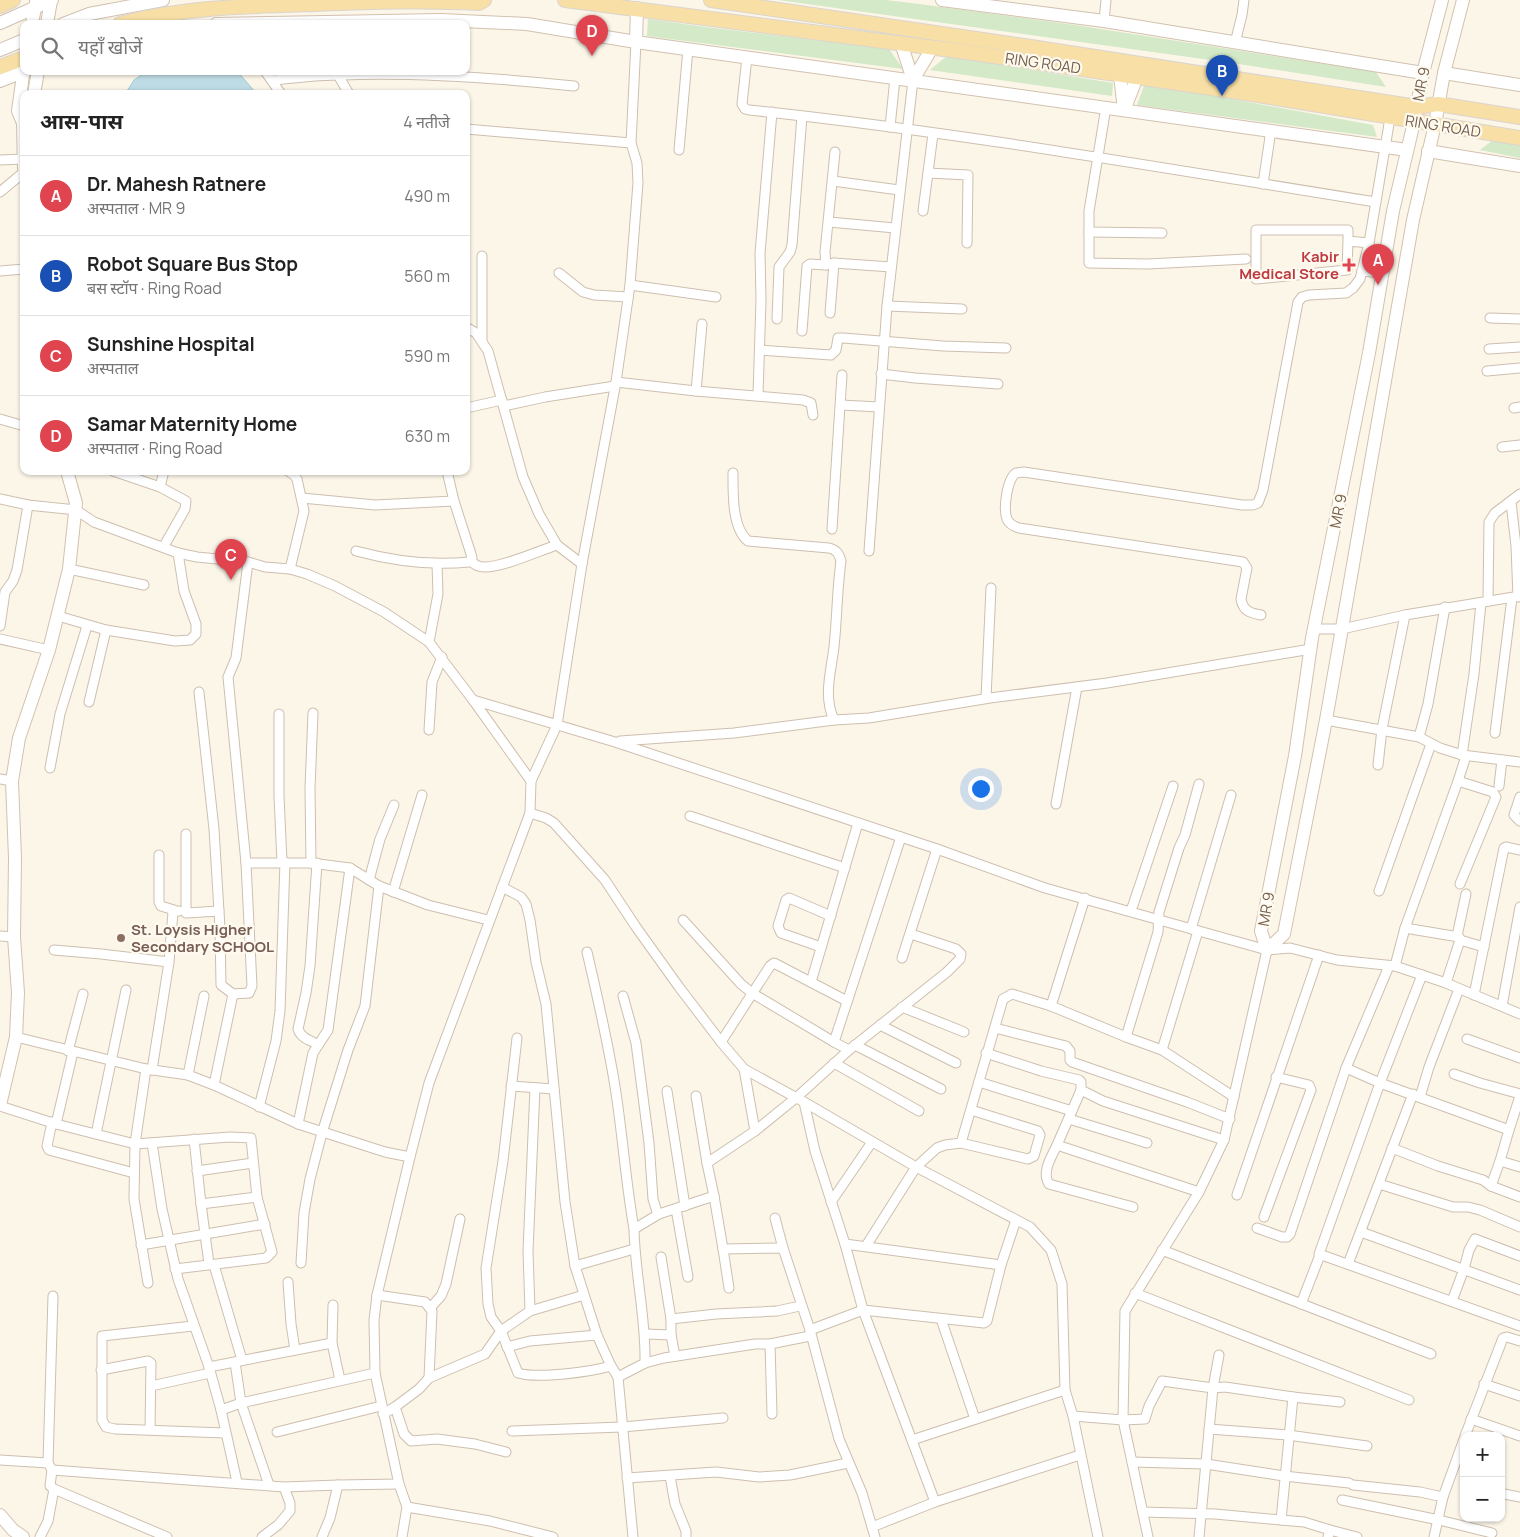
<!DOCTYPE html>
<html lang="hi">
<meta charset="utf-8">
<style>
body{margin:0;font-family:Manrope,"Noto Sans Devanagari",sans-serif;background:#f6f6f6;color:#222}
.controls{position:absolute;right:15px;bottom:15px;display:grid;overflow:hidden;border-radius:10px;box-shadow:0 1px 4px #0004}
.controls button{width:45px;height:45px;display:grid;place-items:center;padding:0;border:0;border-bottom:1px solid #e0e0e0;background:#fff;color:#222;font:25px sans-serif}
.you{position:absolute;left:980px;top:788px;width:18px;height:18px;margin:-12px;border:4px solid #fff;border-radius:50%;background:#1a73e8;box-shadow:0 0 0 8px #1a73e833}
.badge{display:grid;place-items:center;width:32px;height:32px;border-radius:50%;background:#774b38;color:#fff;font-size:16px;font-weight:700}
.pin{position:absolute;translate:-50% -41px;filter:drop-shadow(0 1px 2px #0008)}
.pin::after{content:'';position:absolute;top:26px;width:18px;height:15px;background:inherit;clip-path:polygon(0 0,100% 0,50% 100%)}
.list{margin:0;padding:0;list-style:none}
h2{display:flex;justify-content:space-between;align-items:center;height:65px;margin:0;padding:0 20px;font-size:21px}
h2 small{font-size:16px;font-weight:400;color:#767676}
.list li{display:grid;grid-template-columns:32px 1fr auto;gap:15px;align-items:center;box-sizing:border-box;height:80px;padding:0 20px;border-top:1px solid #e0e0e0}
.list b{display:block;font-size:19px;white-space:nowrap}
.list p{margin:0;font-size:16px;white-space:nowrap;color:#767676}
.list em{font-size:16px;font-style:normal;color:#767676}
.icon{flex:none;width:28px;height:28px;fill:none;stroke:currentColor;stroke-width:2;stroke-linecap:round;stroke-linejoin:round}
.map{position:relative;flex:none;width:1520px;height:1537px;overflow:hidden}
.search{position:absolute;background:#fff;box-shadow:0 1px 4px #0004;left:20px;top:20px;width:450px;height:55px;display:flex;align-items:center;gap:12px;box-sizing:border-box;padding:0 18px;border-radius:10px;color:#767676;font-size:19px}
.panel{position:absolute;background:#fff;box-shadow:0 1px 4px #0004;left:20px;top:90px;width:450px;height:385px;border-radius:10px}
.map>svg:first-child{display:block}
</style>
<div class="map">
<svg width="1520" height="1537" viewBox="0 0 1520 1537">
<rect width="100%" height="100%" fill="#fcf6e9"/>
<!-- green -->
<g fill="#d3e9c7">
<polygon points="778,0 886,0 919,4 1075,25 1376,72 1386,87 1239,64"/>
<polygon points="648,19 706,27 889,49 903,69 647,36"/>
<polygon points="947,56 1113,83 1112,96 930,70"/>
<polygon points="1145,83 1373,125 1377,137 1137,105"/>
<polygon points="1493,140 1520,145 1520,158 1480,150"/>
</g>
<!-- water -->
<polygon fill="#bedce5" stroke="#a4cbd6" points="147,71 237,71 257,94 125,94 134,80"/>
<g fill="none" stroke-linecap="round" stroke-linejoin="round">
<defs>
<g id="street">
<polyline points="1104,21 1106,0"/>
<polyline points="1235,43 1242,15 1244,0"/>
<path d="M747,57L742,104L745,109L749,110C959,132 1168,169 1376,202"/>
<polyline points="265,71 281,94"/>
<polyline points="338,75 349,94"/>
<path d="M273,80C295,78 318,75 341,75C419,72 497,78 574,86"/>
<polyline points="1106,107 1089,211 1089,263 1148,264 1246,259"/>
<polyline points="890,127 895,78"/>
<polyline points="466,129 631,143"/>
<polyline points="679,150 688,49"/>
<polyline points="835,152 825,252 826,265 834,263 891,267"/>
<polyline points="0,160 23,159"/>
<polyline points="928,173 968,175 967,243"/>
<polyline points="833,181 899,190"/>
<polyline points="1263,184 1271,130"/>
<polyline points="0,192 24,172"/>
<polyline points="923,211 933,134"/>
<polyline points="829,222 895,228"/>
<polyline points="1089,232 1162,233"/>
<polyline points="1348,241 1347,270 1256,279 1256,230 1348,230 1348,241 1369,243"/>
<polyline points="482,256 482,342"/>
<polyline points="0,271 24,269"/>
<polyline points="1362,271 1382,273"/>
<polyline points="559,273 583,292 594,295 628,297"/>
<polyline points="630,285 716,297"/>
<polyline points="887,306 962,309"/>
<polyline points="830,313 834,263"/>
<polyline points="1490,318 1520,319"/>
<polyline points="777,319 779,267 790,252 792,245 802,116"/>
<polyline points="466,327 476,333 488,351 523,477 539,514 557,545 582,564 557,725 531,781"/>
<polyline points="802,331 807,266 810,264 826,265"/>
<polyline points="1489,349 1520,347"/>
<polyline points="760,350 831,355 836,350 838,338 843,338 943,346 1006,348"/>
<polyline points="1487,371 1520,368"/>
<polyline points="881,374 915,378 998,384"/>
<polyline points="616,382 696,391 803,400 811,403 813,415"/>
<polyline points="696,391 702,324"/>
<polyline points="758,395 761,300 760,253 772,112"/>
<polyline points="841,405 879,407"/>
<polyline points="504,406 545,397 615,386"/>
<polyline points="466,408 502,400"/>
<polyline points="1514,408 1520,407"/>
<polyline points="0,419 24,426"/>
<polyline points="1502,447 1520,445"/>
<polyline points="113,471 160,487 186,501 185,509 164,546"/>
<polyline points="288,471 294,475 297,479 304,511 290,569"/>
<path d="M733,473C733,494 732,528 748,541L829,548C837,550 839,554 841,561C837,590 837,619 834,647C831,672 823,696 834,720"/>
<polyline points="160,487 164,471"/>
<polyline points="302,498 375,505 454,501"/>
<polyline points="0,499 28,505 76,510 94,522 178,553 197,557 248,562 265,567 290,569 307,574 335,586 384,612 429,642 473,700"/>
<polyline points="1511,502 1516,546 1518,597"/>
<polyline points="832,529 842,375"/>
<path d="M356,551C393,561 431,566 469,562L472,558L471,554L454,501L447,471"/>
<polyline points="869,551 887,306 913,80"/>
<path d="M471,561C475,565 478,567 485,567C504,567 538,551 557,545"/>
<polyline points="248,562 236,658 228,677 246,863 311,863 350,868 379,886 428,905 488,920"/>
<polyline points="582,564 616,382 630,285 638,183 637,163 631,143 636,42"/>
<polyline points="69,569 144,585"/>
<polyline points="1488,601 1489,522 1495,513 1520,494"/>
<path d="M1261,615C1250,613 1243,611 1241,599L1247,568L1243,562L1019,528C1013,526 1009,524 1007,519C1003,509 1007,479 1016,473L1024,472L1242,505H1253L1258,503L1263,490L1298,302L1302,297L1309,295L1346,293L1353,288L1360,279L1369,243L1390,118"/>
<polyline points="58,616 106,630 175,641 190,640 196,634 196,624 184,591 178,553"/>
<polyline points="0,626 5,592 13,581 17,570 28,505"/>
<polyline points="1314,629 1342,629 1405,615 1520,596"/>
<polyline points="0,639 49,650"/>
<polyline points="429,642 438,594 437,564"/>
<polyline points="199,692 214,829 220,928 221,985 233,994 214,1085"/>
<polyline points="986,698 991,588"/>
<polyline points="89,702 106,630"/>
<polyline points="279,714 279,796 282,862"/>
<polyline points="1326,720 1419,737 1440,748 1462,755 1520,762"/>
<polyline points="429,730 432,682 442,657"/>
<polyline points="1495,733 1512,598"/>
<polyline points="1419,737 1428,704 1445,607"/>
<polyline points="620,741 734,733 834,720 869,718 990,698 1107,683 1311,649"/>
<polyline points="1462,755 1474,674 1481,603"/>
<polyline points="1378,765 1382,729 1405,615"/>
<polyline points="50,768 60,714 87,626"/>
<polyline points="0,779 12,781"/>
<polyline points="1458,781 1493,792 1496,797 1460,884"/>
<polyline points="1199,784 1185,835 1179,848 1159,912 1158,932 1126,1037 1162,1050 1234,1097"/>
<polyline points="1499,786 1502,760"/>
<polyline points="1520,797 1514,815 1520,821"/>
<polyline points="1056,804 1077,687"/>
<polyline points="690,816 845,868"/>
<polyline points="186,834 186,913 219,911"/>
<polyline points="159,855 159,902 161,906 174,910"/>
<polyline points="311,863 310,788 313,713"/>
<polyline points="369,880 380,839 394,805"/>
<polyline points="502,887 521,897 526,904 530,920 536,962 546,1004 565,1202 575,1266 597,1335 611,1366 618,1377"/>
<polyline points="1379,891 1431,744"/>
<polyline points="393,892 422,795"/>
<polyline points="1131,911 1173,786"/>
<polyline points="683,920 741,984 752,993 834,1042"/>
<polyline points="1405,928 1459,937 1460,940 1446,983"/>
<polyline points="1191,929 1231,795"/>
<polyline points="0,936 14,937"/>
<polyline points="1457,936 1466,894"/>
<polyline points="1460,940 1484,947"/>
<polyline points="821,947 781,933 778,926 786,900 789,898 831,916"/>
<polyline points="54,950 101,954 169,962 152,1070"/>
<polyline points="1267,950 1224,1140 1199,1192 1125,1311 1123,1420 1145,1419 1149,1406 1162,1381 1213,1388 1225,1387 1293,1397"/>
<path d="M587,952C598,999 609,1046 616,1093C623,1139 626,1184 634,1229"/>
<polyline points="902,958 937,849"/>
<polyline points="169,962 173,912 179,911"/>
<polyline points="1395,966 1405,928 1458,781 1466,756"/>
<polyline points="1422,975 1380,1083 1509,1130 1520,1096"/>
<polyline points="811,982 858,823"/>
<polyline points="233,994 249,993 252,986 246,863"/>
<polyline points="1474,995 1504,848 1506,847 1520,850"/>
<polyline points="623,996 636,1043 649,1143 653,1199 657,1212 659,1214"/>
<polyline points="1051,1006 1126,1037"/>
<polyline points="1502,1006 1520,907"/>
<polyline points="902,1007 964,1032"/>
<polyline points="880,1025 956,1063"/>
<polyline points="995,1028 1066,1046 1070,1051 1070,1060 1072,1062 1187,1102 1230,1119"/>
<polyline points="16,1037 146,1069 188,1075 214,1085 298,1124 385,1152 410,1157"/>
<path d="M517,1038L503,1161L486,1268L488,1304L491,1317L501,1331L518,1373C538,1379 590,1372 611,1366"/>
<polyline points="1467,1039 1520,1058"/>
<polyline points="721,1042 770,966 774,963 847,1001"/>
<path d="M317,1044C309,1040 301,1038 298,1029L306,993L310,966L317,863"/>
<polyline points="855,1045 941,1089"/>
<polyline points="849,1050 834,1042 901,837"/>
<polyline points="1162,1050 1198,931"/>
<polyline points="68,1051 83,994"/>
<polyline points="986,1053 1041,1071 1079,1080 1081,1082 1081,1090 1103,1101 1224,1140"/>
<polyline points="834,1063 919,1111"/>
<polyline points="1346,1068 1380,1083 1319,1254 1520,1326"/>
<polyline points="146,1069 135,1144 134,1199 148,1283"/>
<polyline points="744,1069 804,1102 815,1151 845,1244 863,1310 810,1330"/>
<polyline points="1454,1074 1480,1083 1520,1094"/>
<polyline points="188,1075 204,996"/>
<polyline points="979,1082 1072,1111"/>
<polyline points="511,1086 554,1089"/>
<polyline points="1081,1090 1057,1145 1199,1192"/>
<polyline points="667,1091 685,1206"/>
<polyline points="696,1096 707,1163"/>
<polyline points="1420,1097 1429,1067 1459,989"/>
<polyline points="804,1102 916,1167 1030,1227 1051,1250 1062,1284 1065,1390 1073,1416 1098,1537"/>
<polyline points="0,1106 56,1124 135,1144 230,1137 251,1138 257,1197 272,1252 266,1258 175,1269"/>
<polyline points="259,1107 276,1041 280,1011 285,862"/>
<polyline points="1069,1119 1147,1143"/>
<polyline points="52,1122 47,1146 49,1150 134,1173"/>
<polyline points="56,1124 73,1052"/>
<polyline points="298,1124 313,1053 328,1030 350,868"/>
<polyline points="1509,1130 1500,1161 1520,1167"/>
<polyline points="755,1131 797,1097 849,1050 947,972 960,959 961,954 956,949 911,934"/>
<polyline points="96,1134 126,990"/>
<polyline points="194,1139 201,1204 209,1264"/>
<polyline points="152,1143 162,1209 178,1279 209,1367 221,1410 241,1403 375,1373"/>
<polyline points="961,1143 1003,999 1012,994 1051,1006 1085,898"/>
<path d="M1057,1145C1052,1156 1041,1172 1049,1184L1133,1207"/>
<polyline points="1392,1148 1438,1166 1483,1180 1491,1186 1520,1197"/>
<polyline points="197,1171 253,1163"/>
<polyline points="1379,1184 1453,1207 1468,1207 1480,1210 1520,1227"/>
<polyline points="1491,1186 1500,1161"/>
<polyline points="1237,1195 1319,955"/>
<polyline points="714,1196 723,1249 783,1248 810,1330 839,1439 862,1493 875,1537"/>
<polyline points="831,1202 872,1142"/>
<polyline points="201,1204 257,1197"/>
<polyline points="676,1209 688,1277"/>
<polyline points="1264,1217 1311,1090 1309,1085 1276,1077"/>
<polyline points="775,1218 783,1248"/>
<polyline points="1257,1228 1282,1237 1287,1237 1290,1234 1346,1068 1389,966"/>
<polyline points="1361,1232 1520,1290"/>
<polyline points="845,1244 1001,1265"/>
<polyline points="141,1245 265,1224"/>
<polyline points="866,1246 916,1167 937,1148 945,1145 961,1143 1028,1159 1034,1156 1040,1135 1038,1131 971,1110"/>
<polyline points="723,1249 729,1288"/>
<polyline points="1162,1250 1431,1354"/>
<polyline points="661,1257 671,1319"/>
<polyline points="301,1263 304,1213 310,1179 322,1133 348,1050 365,1006 379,886"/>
<polyline points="1348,1264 1413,1094"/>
<polyline points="214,1265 242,1360"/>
<polyline points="575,1266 634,1249"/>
<polyline points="288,1282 291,1324 295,1350"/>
<polyline points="1135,1293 1409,1400"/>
<polyline points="377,1295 425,1302 432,1311 429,1378"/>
<polyline points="53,1296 48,1463 52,1470 284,1487 338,1485"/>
<polyline points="1452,1301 1464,1269 1469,1250 1475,1239 1520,1256"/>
<polyline points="1301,1304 1320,1255"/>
<polyline points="333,1305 332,1343 340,1380"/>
<polyline points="430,1308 441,1296 446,1284 460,1219"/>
<polyline points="530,1311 528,1251 535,1088"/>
<polyline points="941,1319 975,1419"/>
<polyline points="193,1326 102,1336 102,1420 106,1427 115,1429 225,1433"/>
<polyline points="646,1334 671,1335 671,1319 716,1314 777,1311 800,1306"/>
<polyline points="671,1335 675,1356"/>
<polyline points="770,1344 772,1414"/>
<polyline points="507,1347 530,1341 597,1335"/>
<polyline points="235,1362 241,1403 269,1485"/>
<polyline points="645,1363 664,1358 755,1344 770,1344 810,1336"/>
<polyline points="209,1367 332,1343"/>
<polyline points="101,1370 148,1361 151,1363 150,1430"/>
<polyline points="1484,1384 1520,1396"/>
<polyline points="151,1386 210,1373"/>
<polyline points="395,1407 404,1434 411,1441 437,1439 475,1444 506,1452"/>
<polyline points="221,1410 237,1482"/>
<polyline points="383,1414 395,1407 419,1389 429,1378 485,1354 501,1331 530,1311 584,1295"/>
<polyline points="1073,1416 1123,1420 1148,1537"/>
<polyline points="1471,1419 1520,1436"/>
<polyline points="1209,1429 1288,1435 1367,1446"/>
<polyline points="512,1431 622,1427 723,1418"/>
<polyline points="277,1432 381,1406"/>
<polyline points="1465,1436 1503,1338 1507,1337 1520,1341"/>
<polyline points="912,1440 1065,1390"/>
<polyline points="0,1460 48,1463"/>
<polyline points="1132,1462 1206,1464 1284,1476 1349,1483"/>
<polyline points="670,1476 675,1504 686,1531 686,1537"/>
<polyline points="627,1478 716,1472 759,1477 790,1475 848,1463"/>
<polyline points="1353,1485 1420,1492 1443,1497"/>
<polyline points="54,1489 167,1537"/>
<polyline points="1504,1494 1520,1497"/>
<polyline points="1342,1500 1439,1520 1492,1533"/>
<polyline points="935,1502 1080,1455"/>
<polyline points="407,1507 490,1521 553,1537"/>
<polyline points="1143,1512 1215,1514 1281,1520 1304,1522 1330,1530"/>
<polyline points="1281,1520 1293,1397 1340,1402"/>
<polyline points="872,1527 935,1502 863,1310 984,1323 987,1321 1001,1265 1016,1220"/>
<polyline points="40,1537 48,1521 54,1489 50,1486 52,1470"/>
<polyline points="262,1537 278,1525 290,1511 290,1503 284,1487"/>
<polyline points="322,1537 330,1518 338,1485 399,1484"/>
<polyline points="402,1537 407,1507 399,1484 375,1373 374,1320 377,1295 410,1157 429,1083 530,813"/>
<path d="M633,1537L618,1377L645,1363C646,1317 635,1275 634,1229L659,1214L714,1196L707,1163L755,1131L744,1069L721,1042L679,987L636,927L605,880L554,823L546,818L530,813L531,781L473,700L615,742L937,849L1045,888L1267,950L1290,948L1337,960L1395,966L1446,983L1520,1014"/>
<polyline points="1199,1537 1213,1388 1219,1355"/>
<polyline points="1328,1537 1330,1530 1357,1537"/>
<polyline points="1434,1537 1443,1497 1464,1439"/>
</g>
<g id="secondary">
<polyline points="942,0 1104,21 1423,73"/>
<polyline points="1442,0 1423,73 1414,122 1393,211 1369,353 1312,638 1295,756 1261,931 1267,950 1284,934 1326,720 1413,220 1435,124 1444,73 1463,0"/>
<polyline points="0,23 52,0"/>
<polyline points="32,24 36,2"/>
<polyline points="47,24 51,0"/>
<polyline points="63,24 89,14 163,0"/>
<polyline points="216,24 441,20 527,24 636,42 1407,150"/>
<polyline points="636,42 637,8"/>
<polyline points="901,43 913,80"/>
<polyline points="0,50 24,40"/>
<polyline points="24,68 18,111 23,123 24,168"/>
<polyline points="1444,73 1520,85"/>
<polyline points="1120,75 1124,110"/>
<polyline points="913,80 932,48"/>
<polyline points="0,81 23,72"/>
<polyline points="34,94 38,71"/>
<polyline points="1125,108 1137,77"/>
<polyline points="1428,151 1520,166"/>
<polyline points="0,1105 16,1037 18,993 14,937 15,858 12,781 19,738 49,650 69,569 76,503 67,471"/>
<polyline points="0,1515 13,1530 23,1537"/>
</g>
<g id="primary">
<polyline points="565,0 959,51 1245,93 1520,138"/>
<polyline points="711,0 1031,47 1417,107 1438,104 1520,117"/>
<polyline points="0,6 13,0"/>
<path d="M120,24C184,7 249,6 315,4C370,2 424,0 479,3L484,0"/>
<polyline points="0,67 24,58"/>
</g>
</defs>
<!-- street casing -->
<use href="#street" stroke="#cebfaf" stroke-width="11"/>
<!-- secondary casing -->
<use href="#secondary" stroke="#d2c1af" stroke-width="14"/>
<!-- primary casing -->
<use href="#primary" stroke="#dbd5d1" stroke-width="16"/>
<!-- street -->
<use href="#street" stroke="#fff" stroke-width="9"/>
<!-- secondary -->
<use href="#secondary" stroke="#fff" stroke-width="12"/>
<!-- primary -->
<use href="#primary" stroke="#f7dfa5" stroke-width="14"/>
</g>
<!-- markers -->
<path fill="#e0444e" stroke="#fefaef" stroke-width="2" d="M1346.5 257.5h5v5h5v5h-5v5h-5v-5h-5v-5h5z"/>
<circle fill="#8d6e63" stroke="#fefaef" stroke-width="2" cx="121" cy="938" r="5"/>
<g text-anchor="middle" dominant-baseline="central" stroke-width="4.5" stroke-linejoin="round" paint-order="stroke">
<!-- street labels -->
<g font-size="15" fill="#755f4d" stroke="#fefaef">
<text transform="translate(1043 63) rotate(8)">RING ROAD</text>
<text transform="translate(1421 84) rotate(-79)">MR 9</text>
<text transform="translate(1443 126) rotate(9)">RING ROAD</text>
<text transform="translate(1338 511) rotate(-79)">MR 9</text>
<text transform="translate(1266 909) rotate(-80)">MR 9</text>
</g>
<!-- health labels -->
<g font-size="15" font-weight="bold" fill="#be3a42" stroke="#fefaef" text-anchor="end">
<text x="1339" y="256">Kabir<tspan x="1339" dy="17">Medical Store</tspan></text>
</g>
<!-- education labels -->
<g font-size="15" font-weight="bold" fill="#785e54" stroke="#fefaef" text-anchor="start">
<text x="131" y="929">St. Loysis Higher<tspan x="131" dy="17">Secondary SCHOOL</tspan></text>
</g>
</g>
</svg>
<div class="controls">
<button>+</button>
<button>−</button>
</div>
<div class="you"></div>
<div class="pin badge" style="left:1378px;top:285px;background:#e0444e">A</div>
<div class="pin badge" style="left:1222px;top:96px;background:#1a4fb4">B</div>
<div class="pin badge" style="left:231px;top:580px;background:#e0444e">C</div>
<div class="pin badge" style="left:592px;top:56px;background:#e0444e">D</div>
<div class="search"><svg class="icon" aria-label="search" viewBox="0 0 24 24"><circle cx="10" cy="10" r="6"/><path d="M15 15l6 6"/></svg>यहाँ खोजें</div>
<section class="panel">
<h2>आस-पास<small>4 नतीजे</small></h2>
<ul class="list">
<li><span class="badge" style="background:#e0444e">A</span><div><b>Dr. Mahesh Ratnere</b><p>अस्पताल · MR 9</p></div><em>490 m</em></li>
<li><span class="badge" style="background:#1a4fb4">B</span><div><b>Robot Square Bus Stop</b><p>बस स्टॉप · Ring Road</p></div><em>560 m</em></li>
<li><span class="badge" style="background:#e0444e">C</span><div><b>Sunshine Hospital</b><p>अस्पताल</p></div><em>590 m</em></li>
<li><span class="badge" style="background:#e0444e">D</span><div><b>Samar Maternity Home</b><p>अस्पताल · Ring Road</p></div><em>630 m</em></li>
</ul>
</section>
</div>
